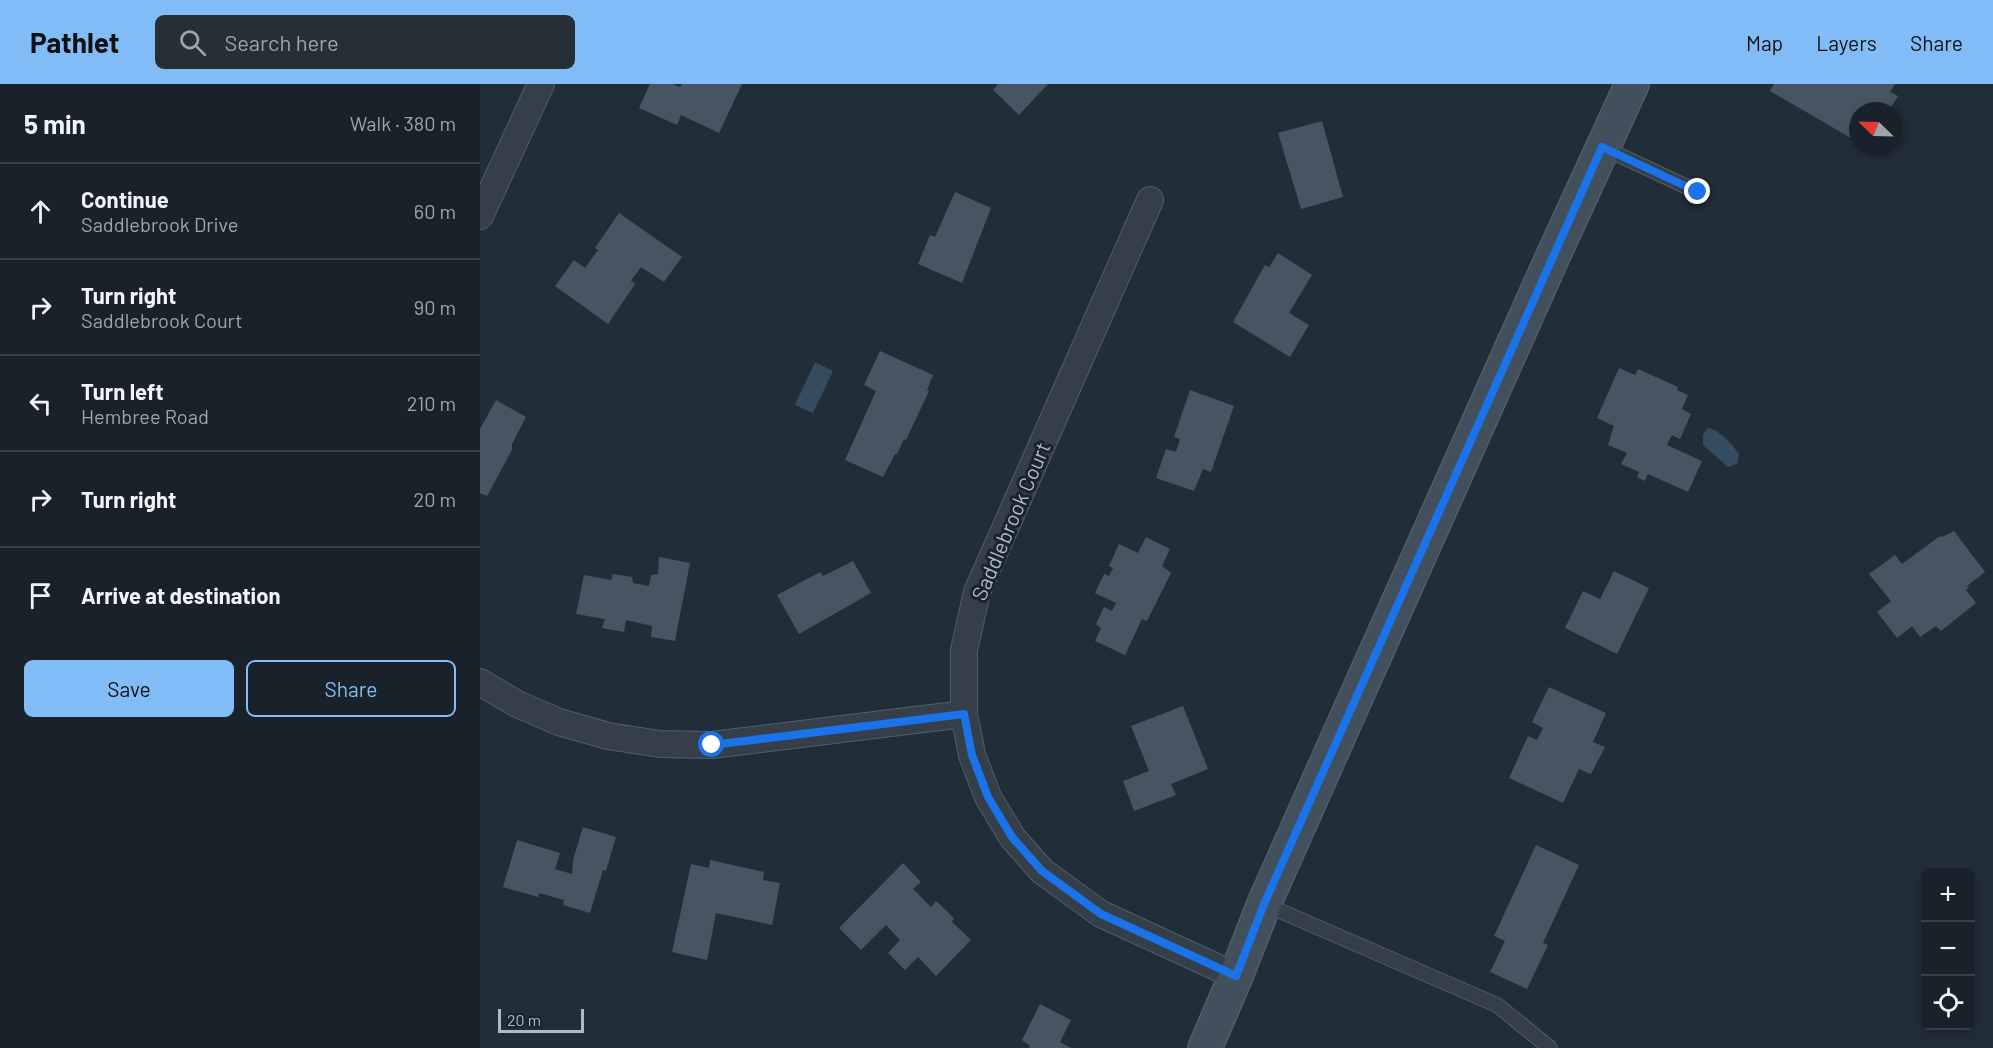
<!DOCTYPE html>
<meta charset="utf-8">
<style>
body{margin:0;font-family:Barlow,sans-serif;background:#262f36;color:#f1f3f6}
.controls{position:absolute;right:18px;bottom:18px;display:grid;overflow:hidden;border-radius:9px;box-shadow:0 3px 9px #0003}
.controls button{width:54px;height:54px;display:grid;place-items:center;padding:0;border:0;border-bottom:2px solid #373f47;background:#19222a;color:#f1f3f6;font:30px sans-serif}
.compass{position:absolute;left:1369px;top:18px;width:54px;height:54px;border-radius:50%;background:#19222a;box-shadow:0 3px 9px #0003;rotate:293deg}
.scale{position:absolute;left:18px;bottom:15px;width:86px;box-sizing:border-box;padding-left:6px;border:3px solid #afbac5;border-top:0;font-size:16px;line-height:21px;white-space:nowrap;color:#afbac5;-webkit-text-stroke:4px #1a242d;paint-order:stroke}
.stop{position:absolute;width:18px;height:18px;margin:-14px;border:4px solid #1a73e8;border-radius:50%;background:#fff}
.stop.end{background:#1a73e8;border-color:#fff;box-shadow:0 2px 6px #0008}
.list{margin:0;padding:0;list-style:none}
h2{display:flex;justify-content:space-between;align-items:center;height:78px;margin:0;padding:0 24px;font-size:26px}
h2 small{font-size:20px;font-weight:400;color:#9fa4a8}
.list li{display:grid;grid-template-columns:39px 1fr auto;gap:18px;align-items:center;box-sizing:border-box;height:96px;padding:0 24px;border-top:2px solid #373f47}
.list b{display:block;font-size:22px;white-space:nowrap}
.list p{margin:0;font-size:20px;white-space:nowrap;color:#9fa4a8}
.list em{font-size:20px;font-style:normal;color:#9fa4a8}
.actions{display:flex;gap:12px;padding:18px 24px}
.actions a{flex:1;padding:14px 0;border:2px solid #82bcf7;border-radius:9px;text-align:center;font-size:21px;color:#82bcf7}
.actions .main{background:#82bcf7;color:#111}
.icon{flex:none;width:33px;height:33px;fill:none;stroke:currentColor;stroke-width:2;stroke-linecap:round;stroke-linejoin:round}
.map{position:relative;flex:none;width:1513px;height:964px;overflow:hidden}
header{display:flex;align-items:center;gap:36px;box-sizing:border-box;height:84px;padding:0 30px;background:#82bcf7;color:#111}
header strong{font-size:28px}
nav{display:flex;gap:33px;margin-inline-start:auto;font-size:21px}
.search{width:420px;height:54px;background:#262f36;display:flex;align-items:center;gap:15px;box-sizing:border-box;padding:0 21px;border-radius:9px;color:#9fa4a8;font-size:22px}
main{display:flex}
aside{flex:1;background:#19222a}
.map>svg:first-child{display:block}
</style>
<header>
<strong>Pathlet</strong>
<div class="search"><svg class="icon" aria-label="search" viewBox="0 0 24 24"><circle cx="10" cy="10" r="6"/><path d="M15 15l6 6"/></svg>Search here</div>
<nav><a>Map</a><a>Layers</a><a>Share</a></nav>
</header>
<main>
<aside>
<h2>5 min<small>Walk · 380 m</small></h2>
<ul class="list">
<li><svg class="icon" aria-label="ahead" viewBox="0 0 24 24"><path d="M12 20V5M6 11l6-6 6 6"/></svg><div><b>Continue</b><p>Saddlebrook Drive</p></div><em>60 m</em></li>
<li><svg class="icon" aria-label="right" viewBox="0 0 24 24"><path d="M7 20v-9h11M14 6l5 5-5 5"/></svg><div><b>Turn right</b><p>Saddlebrook Court</p></div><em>90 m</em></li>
<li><svg class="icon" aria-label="left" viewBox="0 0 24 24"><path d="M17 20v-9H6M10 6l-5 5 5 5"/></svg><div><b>Turn left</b><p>Hembree Road</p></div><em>210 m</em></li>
<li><svg class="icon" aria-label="right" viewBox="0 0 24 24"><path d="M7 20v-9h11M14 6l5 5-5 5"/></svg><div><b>Turn right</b></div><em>20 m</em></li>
<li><svg class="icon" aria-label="arrive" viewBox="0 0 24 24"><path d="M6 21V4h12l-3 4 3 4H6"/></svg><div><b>Arrive at destination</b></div></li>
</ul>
<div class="actions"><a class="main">Save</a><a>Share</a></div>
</aside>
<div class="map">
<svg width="1513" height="964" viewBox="0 0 1513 964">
<rect width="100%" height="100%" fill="#212d38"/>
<!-- water -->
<g fill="#354b60">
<polygon points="335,278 353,287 333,329 315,321"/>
<path d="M1228,344C1240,346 1252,360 1259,370L1257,380L1248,383L1223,361V350Z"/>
</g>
<!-- building -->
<g fill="#475562">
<polygon points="170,0 193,0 200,3 202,0 262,0 239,49 201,31 197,41 159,24"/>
<polygon points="518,0 568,0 539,31 513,6"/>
<polygon points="1294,0 1415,0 1410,8 1418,12 1409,27 1378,27 1378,58 1290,7"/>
<polygon points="842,37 863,113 821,125 798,49"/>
<polygon points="475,108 511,124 482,199 438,180 450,151 455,153"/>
<polygon points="139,129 202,173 184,198 161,183 151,197 155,200 128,240 75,202 94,176 105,184 118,166 115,164"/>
<polygon points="798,169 832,191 809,229 829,241 810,273 753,238 785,181 789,183"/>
<polygon points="400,267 453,291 447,306 449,307 426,356 424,355 417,370 415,370 403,393 365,376 396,307 384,301"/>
<polygon points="1139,284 1155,291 1158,285 1198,303 1197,306 1208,311 1202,325 1211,330 1200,355 1192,351 1187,361 1222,377 1208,408 1168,390 1165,397 1157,393 1159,388 1141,380 1147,369 1128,361 1134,342 1117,334"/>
<polygon points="710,306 754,322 731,388 723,385 714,407 676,394 686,365 696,368 700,355 694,353"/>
<polygon points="16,316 46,333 32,360 32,366 7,412 0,409 0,345"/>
<polygon points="1474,447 1505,488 1487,502 1489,503 1486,506 1496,519 1461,547 1456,542 1440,553 1432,542 1417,554 1397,528 1411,517 1389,490 1415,471 1422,480 1460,452 1462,453"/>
<polygon points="666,453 690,465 682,482 691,489 667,537 662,535 645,571 615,557 621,544 616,540 624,523 632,527 636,519 615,509 624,490 629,492 633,484 629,482 639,460 658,469"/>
<polygon points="179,473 210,479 195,557 171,553 172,542 146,536 144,548 122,544 125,535 96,530 104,491 131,496 133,490 152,493 153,499 169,502 171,491 178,490"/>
<polygon points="373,477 391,509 319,550 297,511 340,488 343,492"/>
<polygon points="1134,487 1169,504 1137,570 1085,544 1103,507 1120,515"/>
<polygon points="1069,603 1126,629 1113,658 1125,663 1111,690 1099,685 1083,719 1029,694 1048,652 1057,656 1063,644 1052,638"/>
<polygon points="703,622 728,685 691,700 696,711 654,727 643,697 669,687 651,642"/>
<polygon points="103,743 136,753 126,787 123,786 110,829 83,821 84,816 59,809 58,813 23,803 37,756 80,769 75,785 92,790 93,776"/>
<polygon points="1056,761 1099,781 1063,859 1068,861 1047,905 1010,888 1025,857 1014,852"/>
<polygon points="230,776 284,788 283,796 300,799 292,841 236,829 227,876 192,868 211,780 229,784"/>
<polygon points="423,779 441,798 433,805 451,823 456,817 474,834 472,838 491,856 456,892 438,873 425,886 408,869 420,856 406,841 381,866 359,844"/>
<polygon points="560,920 591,936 580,958 591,964 549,964 550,962 542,956"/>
</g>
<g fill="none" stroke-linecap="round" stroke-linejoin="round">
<defs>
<g id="lane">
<polyline points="1122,63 1218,108"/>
<polyline points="784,820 1017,921 1070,964"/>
</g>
<g id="street">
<polyline points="670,116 497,508 484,566 484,630 492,671 508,713 532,753 562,787 621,830 756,892"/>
<polyline points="0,132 61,0"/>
<polyline points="0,598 37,620 79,638 128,652 180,660 232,661 484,630"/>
</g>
<polyline id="secondary" points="725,964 756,892 784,820 864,640 1073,172 1152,0"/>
</defs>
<!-- lane casing -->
<use href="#lane" stroke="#525d66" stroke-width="16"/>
<!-- street casing -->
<use href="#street" stroke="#525d66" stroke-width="28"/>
<!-- secondary casing -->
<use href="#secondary" stroke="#525d66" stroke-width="36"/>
<!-- lane -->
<use href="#lane" stroke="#343f49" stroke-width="14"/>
<!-- street -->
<use href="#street" stroke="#343f49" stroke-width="26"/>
<!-- secondary -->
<use href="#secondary" stroke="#424f5c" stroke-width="33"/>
</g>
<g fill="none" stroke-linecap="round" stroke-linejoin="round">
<!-- route -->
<polyline stroke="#1a73e8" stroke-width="8" points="232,661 484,630 492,671 508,713 532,753 562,787 621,830 756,892 784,820 1122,63 1218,108"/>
</g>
<g text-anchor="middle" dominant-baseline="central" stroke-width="6" stroke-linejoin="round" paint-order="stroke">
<!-- street labels -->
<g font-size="21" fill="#afbac5" stroke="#1a242d">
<text transform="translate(530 437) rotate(-67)">Saddlebrook Court</text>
</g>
</g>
</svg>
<div class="controls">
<button>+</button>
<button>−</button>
<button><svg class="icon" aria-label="locate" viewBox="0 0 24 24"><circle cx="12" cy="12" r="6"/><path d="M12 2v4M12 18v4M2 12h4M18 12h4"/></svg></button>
</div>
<svg class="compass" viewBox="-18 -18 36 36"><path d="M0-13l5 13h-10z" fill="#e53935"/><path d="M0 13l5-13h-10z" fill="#9fa4a8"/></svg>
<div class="scale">20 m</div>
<div class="stop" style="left:232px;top:661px"></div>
<div class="stop end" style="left:1218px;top:108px"></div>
</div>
</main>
